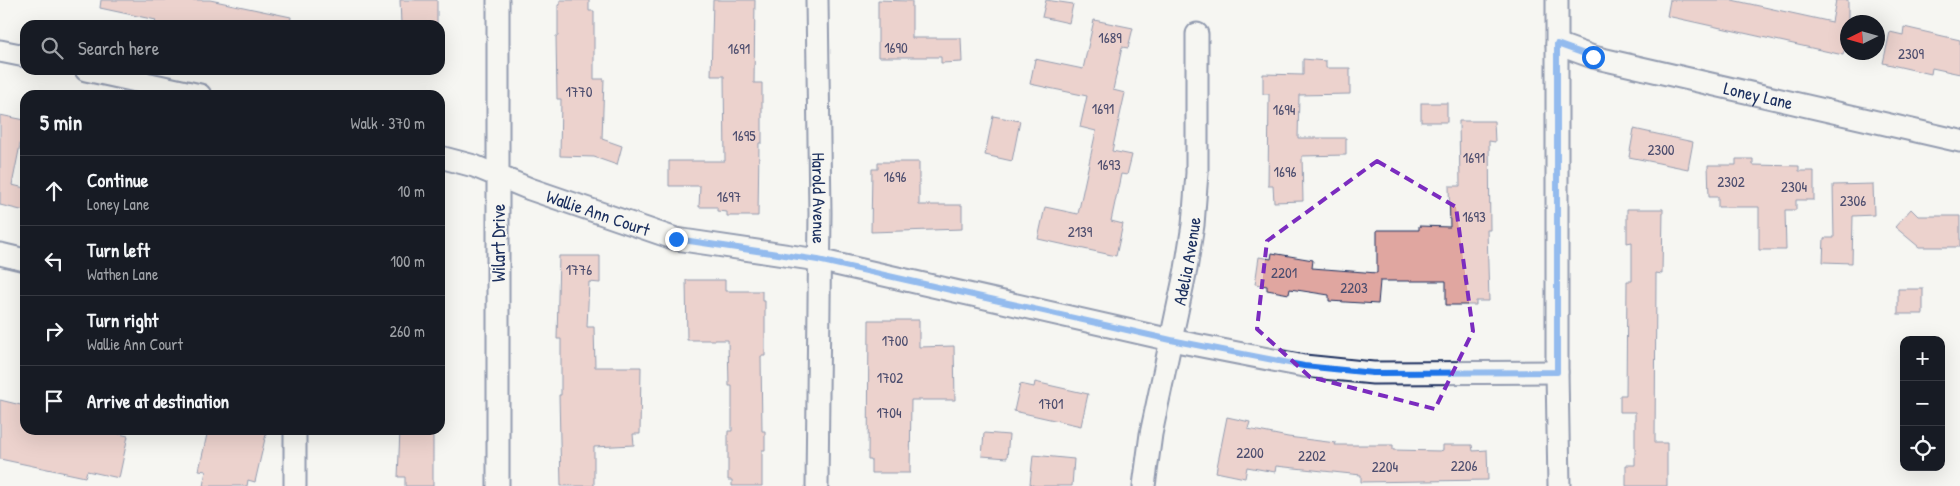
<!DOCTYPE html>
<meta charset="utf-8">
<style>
body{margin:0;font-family:"Patrick Hand",sans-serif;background:#20242c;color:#f1f3f6}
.controls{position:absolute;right:15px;bottom:15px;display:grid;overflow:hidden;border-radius:10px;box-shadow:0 5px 20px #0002}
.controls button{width:45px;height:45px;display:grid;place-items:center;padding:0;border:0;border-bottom:1px solid #363941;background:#171b24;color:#f1f3f6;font:25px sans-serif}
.compass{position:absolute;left:1840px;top:15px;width:45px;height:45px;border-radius:50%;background:#171b24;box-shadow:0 5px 20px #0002;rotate:265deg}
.stop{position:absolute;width:15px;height:15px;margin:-11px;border:4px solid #1a73e8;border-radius:50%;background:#fff}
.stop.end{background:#1a73e8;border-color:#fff;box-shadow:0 1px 5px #0008}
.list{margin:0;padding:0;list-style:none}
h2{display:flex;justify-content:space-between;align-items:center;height:65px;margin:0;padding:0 20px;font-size:21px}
h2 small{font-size:16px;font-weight:400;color:#9ea1a6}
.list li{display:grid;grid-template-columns:32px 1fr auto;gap:15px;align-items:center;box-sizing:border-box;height:70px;padding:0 20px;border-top:1px solid #363941}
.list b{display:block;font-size:19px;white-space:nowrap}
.list p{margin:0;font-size:16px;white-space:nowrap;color:#9ea1a6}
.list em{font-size:16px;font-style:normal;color:#9ea1a6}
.icon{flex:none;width:28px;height:28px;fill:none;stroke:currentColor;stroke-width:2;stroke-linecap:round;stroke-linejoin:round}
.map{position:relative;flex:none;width:1960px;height:486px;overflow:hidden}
.search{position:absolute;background:#171b24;box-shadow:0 5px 20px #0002;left:20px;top:20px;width:425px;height:55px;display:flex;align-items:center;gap:12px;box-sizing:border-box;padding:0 18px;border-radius:15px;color:#9ea1a6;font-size:19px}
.panel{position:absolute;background:#171b24;box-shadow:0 5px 20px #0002;left:20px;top:90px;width:425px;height:345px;border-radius:15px}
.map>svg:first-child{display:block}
</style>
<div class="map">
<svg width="1960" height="486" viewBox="0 0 1960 486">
<rect width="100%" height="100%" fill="#f6f6f2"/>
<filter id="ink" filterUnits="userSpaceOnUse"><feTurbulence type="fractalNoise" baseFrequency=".02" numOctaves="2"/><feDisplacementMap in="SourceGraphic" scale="10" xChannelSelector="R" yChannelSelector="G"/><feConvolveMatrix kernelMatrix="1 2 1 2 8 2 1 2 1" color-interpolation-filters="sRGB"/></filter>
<g filter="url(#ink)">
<!-- building -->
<g fill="#e0a6a0" stroke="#1b2f5e">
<polygon points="101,0 210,0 291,17 290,25 166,25 155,23 156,20 100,8"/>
<polygon points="400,0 437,0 437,24 401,24"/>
<polygon points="560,0 589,0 589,11 594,11 594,79 604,79 602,139 622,146 617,165 594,157 560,156 561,99 557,99 556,36 558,36 558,5 560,5"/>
<polygon points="713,0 755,0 754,83 762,83 762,143 759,143 758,216 727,216 727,212 717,211 717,207 699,207 700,186 669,186 669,161 725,161 724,76 711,76"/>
<polygon points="878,0 912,1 912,38 961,38 962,62 941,63 941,57 878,57"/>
<polygon points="1046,0 1073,4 1069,23 1042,17"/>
<polygon points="1670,0 1732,0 1832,22 1836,0 1848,0 1848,37 1843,55 1667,16"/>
<polygon points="1094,20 1133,28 1128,48 1122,47 1113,90 1125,93 1112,151 1132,155 1127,175 1121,174 1111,221 1123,224 1116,256 1038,239 1045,207 1078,214 1096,131 1080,127 1087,96 1030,84 1035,59 1083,69"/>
<polygon points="1904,27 1960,40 1960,74 1932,68 1931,74 1883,63 1890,32 1903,35"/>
<polygon points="1303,59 1326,61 1326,68 1350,68 1350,94 1299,95 1298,138 1346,138 1346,155 1302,156 1303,201 1274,202 1273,186 1268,186 1269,94 1263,94 1263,74 1303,75"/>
<rect x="1421" y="103" width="26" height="19"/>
<polygon points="0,115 25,120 12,185 25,188 25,211 0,205"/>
<polygon points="993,116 1020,121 1012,161 985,155"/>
<polygon points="1459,121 1494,121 1495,142 1489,141 1490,230 1487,230 1489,301 1476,301 1476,305 1446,305 1446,281 1380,281 1378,304 1329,301 1329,295 1290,289 1289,294 1267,290 1267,286 1255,284 1259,257 1271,259 1272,253 1313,260 1312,268 1377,273 1377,230 1419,230 1419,226 1450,227 1449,186 1460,186"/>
<polygon points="1634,129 1693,142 1688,169 1629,157"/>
<polygon points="1736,159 1753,159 1753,165 1799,166 1799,171 1814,171 1814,200 1796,200 1796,210 1785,210 1786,250 1759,250 1759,207 1718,207 1718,197 1709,197 1708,165 1736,165"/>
<polygon points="878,162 919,162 919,205 962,205 962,229 871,232 872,169 878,169"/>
<polygon points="1873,184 1874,215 1853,216 1852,263 1823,262 1824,238 1834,238 1833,185"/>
<polygon points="1627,209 1663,209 1662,274 1656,273 1655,443 1667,443 1667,486 1626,486 1626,465 1635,465 1635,412 1620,412 1620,395 1626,395 1627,281 1632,281 1632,242 1627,243"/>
<polygon points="1911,209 1918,216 1960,216 1960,247 1919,247 1895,227"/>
<polygon points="559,256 600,256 600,283 589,282 587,327 594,327 595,367 641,367 640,434 633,434 634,445 594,447 594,486 561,486 559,395 561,395 561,339 557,339"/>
<polygon points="686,280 725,280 725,291 762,291 762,301 765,301 765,356 761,356 762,431 765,431 765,450 762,450 762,486 732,486 732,480 728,480 728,431 732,431 732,386 729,386 728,340 687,340"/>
<rect x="1898" y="289" width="25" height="25"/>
<polygon points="869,320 919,320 919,347 954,346 955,400 911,400 910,473 871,473 871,460 868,460"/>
<polygon points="1035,382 1088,394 1081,426 1014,411 1020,384 1034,387"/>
<polygon points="0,400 25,406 25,430 103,430 128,436 119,478 87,471 85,477 0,459"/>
<polygon points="1227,417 1250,422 1248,429 1288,437 1336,443 1335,445 1393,445 1393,450 1440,451 1443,450 1443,445 1472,445 1473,451 1487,450 1488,480 1361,482 1361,475 1276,466 1275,472 1247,467 1245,478 1216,472"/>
<polygon points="208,430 267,430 255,482 248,480 247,486 203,486 206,471 199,470"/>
<polygon points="400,430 433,430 433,486 405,486 405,477 398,477"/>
<polygon points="984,433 1009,435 1007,458 982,456"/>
<polygon points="1033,455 1074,459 1072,486 1035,486 1030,484"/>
</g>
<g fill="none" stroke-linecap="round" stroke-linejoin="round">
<defs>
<g id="minor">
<path id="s1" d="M817,0L820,213L817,486"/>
<polyline points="1557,0 1557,372 1559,486"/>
<path id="s2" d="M1557,44L1593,57L1960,141"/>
<polyline points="0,51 25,56"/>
<polyline points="86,70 200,95"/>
<path id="s3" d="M440,157L474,166L530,189L676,239L818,260L1171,340L1304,366L1373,373L1557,372"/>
<polyline points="0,254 25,260"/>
<polyline points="295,430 295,486"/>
<polyline points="498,486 498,0"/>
<path id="s4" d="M1144,486L1151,434L1186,269L1193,225L1197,173V34"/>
</g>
</defs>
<!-- minor casing -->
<use href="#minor" stroke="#1b2f5e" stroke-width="25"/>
<!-- minor -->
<use href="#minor" stroke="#f6f6f2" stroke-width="21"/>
</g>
</g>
<g fill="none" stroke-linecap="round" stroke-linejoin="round" filter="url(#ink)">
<!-- route -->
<polyline stroke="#1a73e8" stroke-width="6" points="676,239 818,260 1171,340 1304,366 1373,373 1557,372 1557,44 1593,57"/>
</g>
<!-- marked area -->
<path d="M0 0H1960V486H0ZM1377,161L1456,207L1473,331L1435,409L1310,377L1257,329L1267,241Z" fill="#f6f6f2" fill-opacity=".55" fill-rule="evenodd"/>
<path fill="none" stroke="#7b2cbf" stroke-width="4" stroke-dasharray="10 6" stroke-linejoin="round" d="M1377,161L1456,207L1473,331L1435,409L1310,377L1257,329L1267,241Z"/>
<g text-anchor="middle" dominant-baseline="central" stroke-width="4" stroke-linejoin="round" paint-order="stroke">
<!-- number labels -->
<g font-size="15" fill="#4c4d6e">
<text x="1110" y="37">1689</text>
<text x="896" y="47">1690</text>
<text x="739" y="48">1691</text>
<text x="1911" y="53">2309</text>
<text x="579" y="91">1770</text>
<text x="1103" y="108">1691</text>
<text x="1284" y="109">1694</text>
<text x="744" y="135">1695</text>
<text x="1661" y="149">2300</text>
<text x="1474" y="157">1691</text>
<text x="1109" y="164">1693</text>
<text x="1285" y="171">1696</text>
<text x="895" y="176">1696</text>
<text x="1731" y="181">2302</text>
<text x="1794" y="186">2304</text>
<text x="729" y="196">1697</text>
<text x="1853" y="200">2306</text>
<text x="1474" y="216">1693</text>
<text x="1080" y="231">2139</text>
<text x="579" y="269">1776</text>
<text x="1284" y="272">2201</text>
<text x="1354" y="287">2203</text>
<text x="895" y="340">1700</text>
<text x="890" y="377">1702</text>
<text x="1051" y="403">1701</text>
<text x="889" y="412">1704</text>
<text x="1250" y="452">2200</text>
<text x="1312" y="455">2202</text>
<text x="1464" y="465">2206</text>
<text x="1385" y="466">2204</text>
</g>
<!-- street labels -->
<g font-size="18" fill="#1b2f5e" stroke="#f6f6f2">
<text stroke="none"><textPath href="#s2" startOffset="208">Loney Lane</textPath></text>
<text stroke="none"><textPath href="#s1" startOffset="198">Harold Avenue</textPath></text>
<text stroke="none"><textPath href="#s3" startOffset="168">Wallie Ann Court</textPath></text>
<text transform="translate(498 243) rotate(-90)">Wilart Drive</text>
<text stroke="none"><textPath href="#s4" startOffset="229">Adelia Avenue</textPath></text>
</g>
</g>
</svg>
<div class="controls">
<button>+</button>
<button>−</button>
<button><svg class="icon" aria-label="locate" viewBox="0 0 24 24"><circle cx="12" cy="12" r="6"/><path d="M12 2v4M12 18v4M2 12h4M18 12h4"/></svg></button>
</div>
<svg class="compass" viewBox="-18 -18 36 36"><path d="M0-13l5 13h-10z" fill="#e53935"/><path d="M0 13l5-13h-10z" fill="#9ea1a6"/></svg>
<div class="stop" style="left:1593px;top:57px"></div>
<div class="stop end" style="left:676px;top:239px"></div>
<div class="search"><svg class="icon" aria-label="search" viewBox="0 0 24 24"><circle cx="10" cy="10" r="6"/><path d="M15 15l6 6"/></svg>Search here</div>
<section class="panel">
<h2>5 min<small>Walk · 370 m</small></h2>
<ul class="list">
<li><svg class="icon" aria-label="ahead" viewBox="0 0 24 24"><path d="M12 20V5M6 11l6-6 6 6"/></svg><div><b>Continue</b><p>Loney Lane</p></div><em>10 m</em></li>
<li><svg class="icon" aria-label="left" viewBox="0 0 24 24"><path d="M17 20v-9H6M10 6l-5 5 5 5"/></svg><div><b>Turn left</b><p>Wathen Lane</p></div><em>100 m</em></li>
<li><svg class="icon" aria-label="right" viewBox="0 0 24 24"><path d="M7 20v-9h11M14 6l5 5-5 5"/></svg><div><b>Turn right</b><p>Wallie Ann Court</p></div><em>260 m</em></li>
<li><svg class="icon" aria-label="arrive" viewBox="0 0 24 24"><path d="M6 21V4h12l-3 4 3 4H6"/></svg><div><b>Arrive at destination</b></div></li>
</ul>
</section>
</div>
